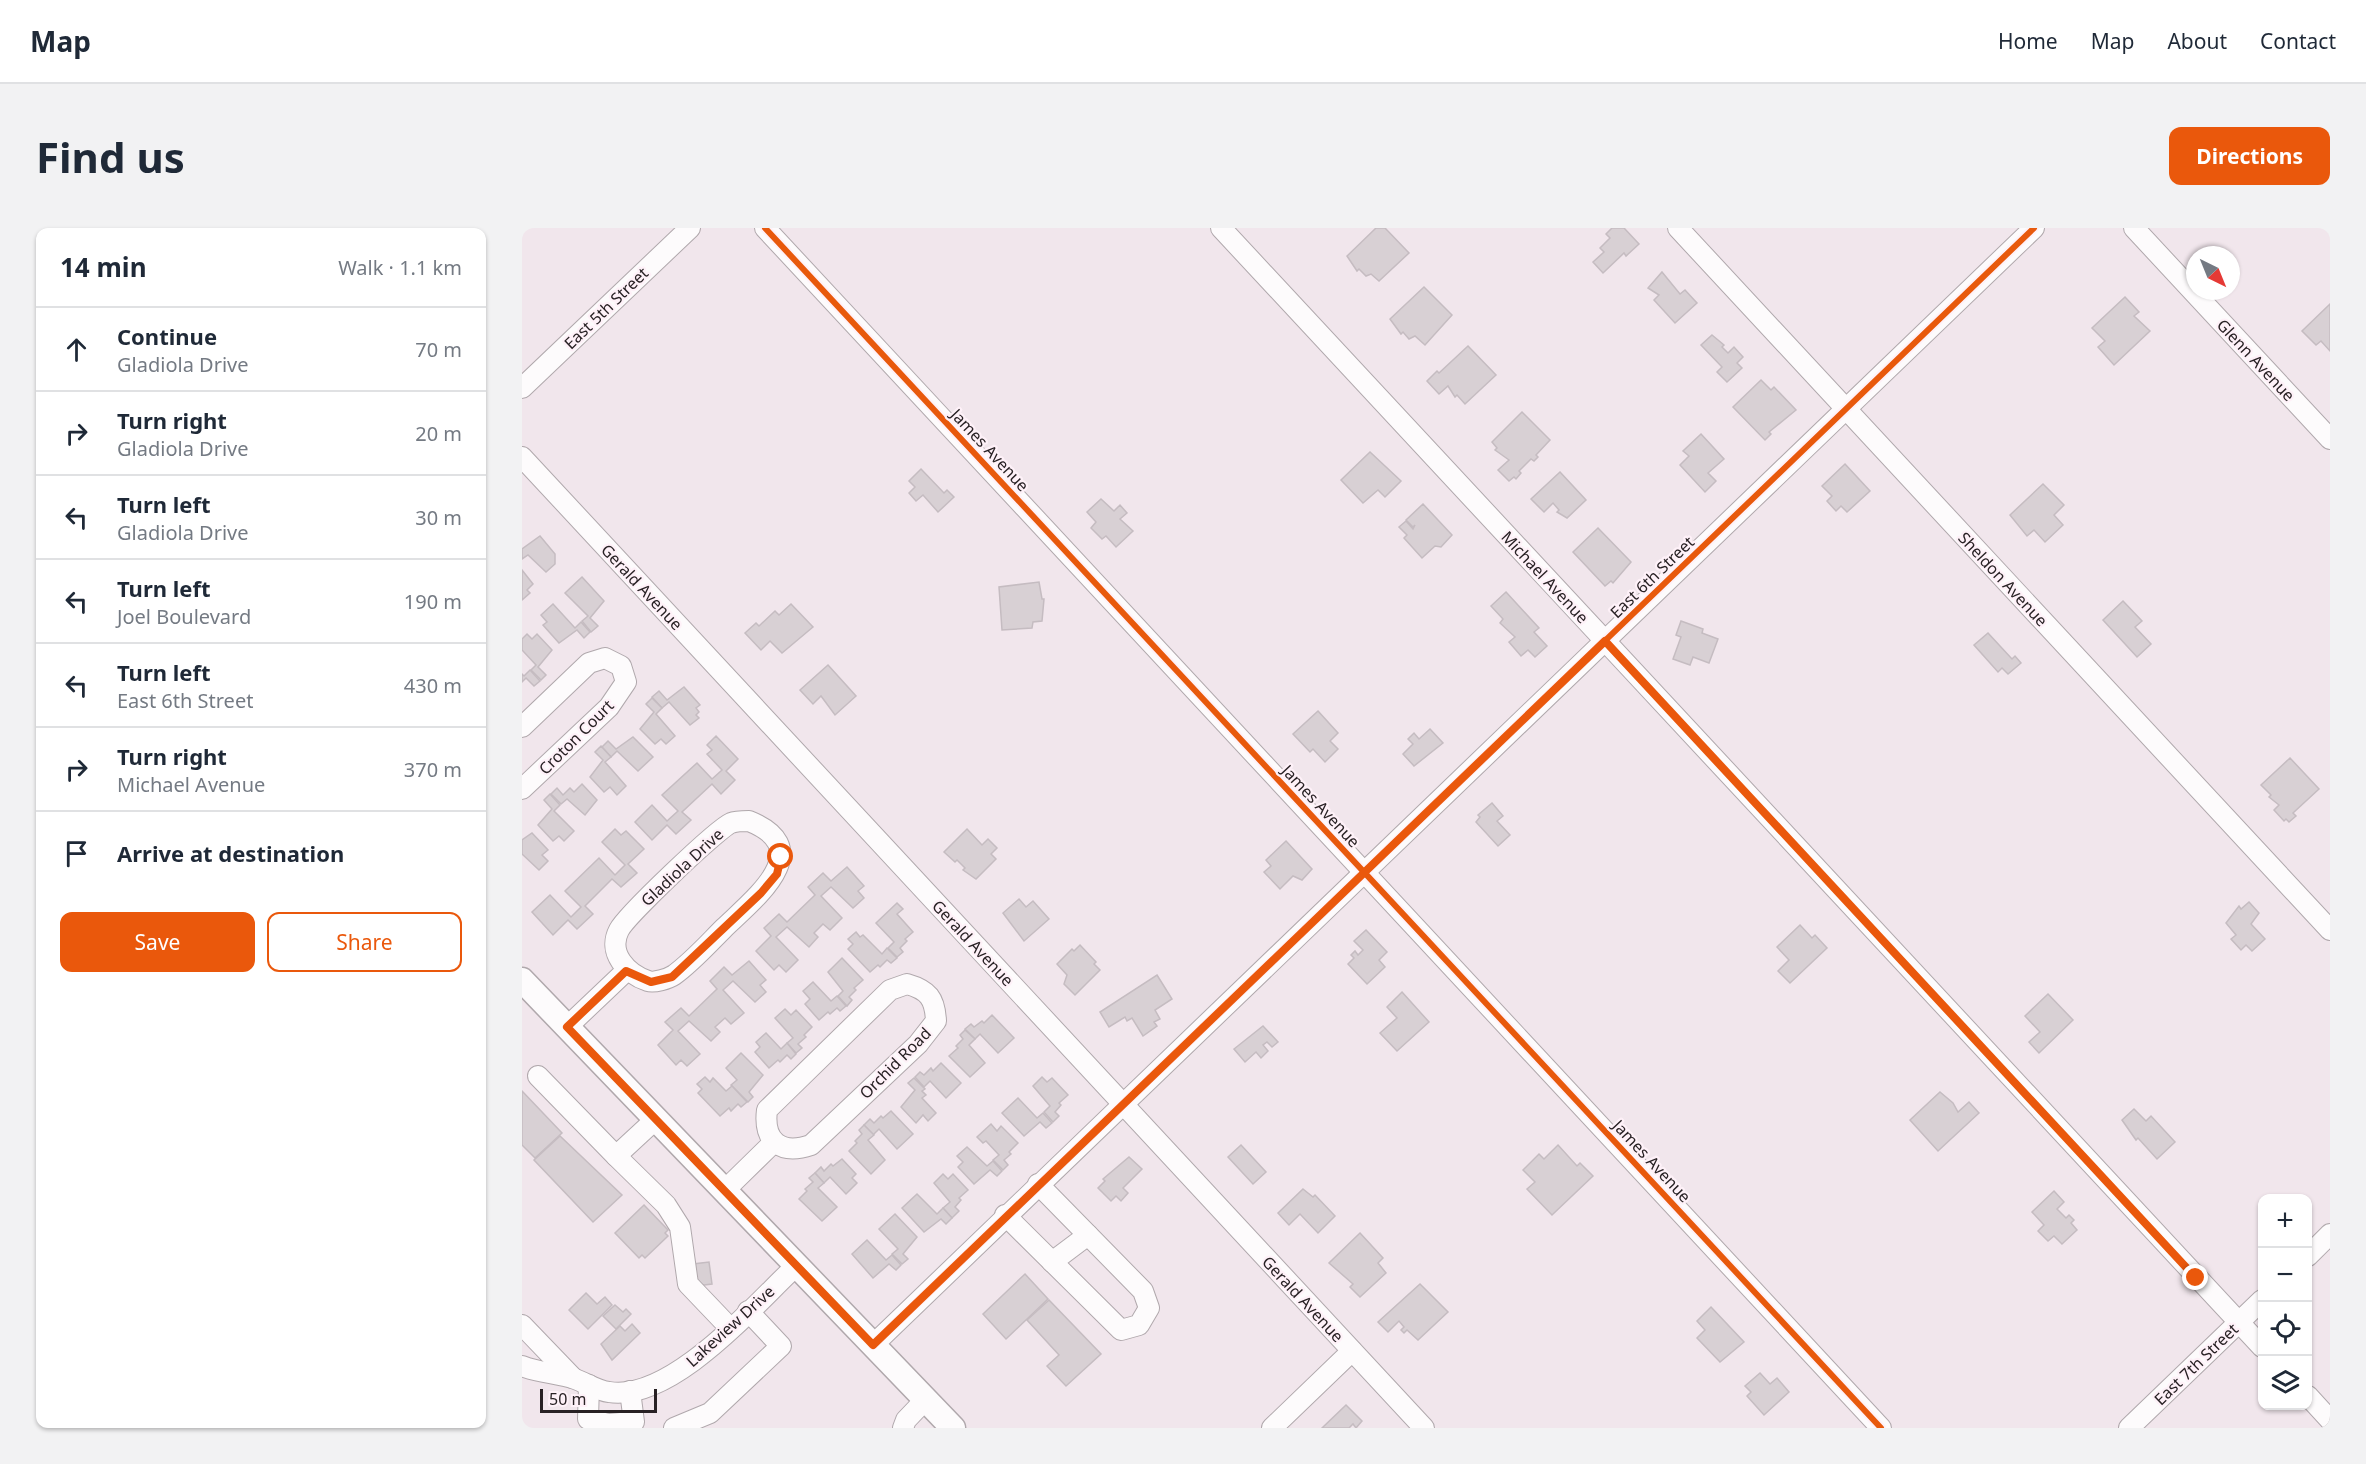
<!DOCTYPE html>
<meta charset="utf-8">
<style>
body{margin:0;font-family:"Noto Sans",sans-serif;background:#f2f2f3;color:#1f2937}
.controls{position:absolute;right:18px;bottom:18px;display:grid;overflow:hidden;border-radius:12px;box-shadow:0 2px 4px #0004}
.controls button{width:54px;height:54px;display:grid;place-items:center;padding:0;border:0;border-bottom:2px solid #e0e1e3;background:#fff;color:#1f2937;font:30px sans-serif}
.compass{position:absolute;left:1664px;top:18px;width:54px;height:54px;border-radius:50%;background:#fff;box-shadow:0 2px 4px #0004;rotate:137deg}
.scale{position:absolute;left:18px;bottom:15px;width:117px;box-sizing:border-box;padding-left:6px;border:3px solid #282124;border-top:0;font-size:16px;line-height:21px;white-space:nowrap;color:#282124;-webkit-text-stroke:4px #fef1f8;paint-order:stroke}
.stop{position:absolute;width:18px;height:18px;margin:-14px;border:4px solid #ea580c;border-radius:50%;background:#fff}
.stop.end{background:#ea580c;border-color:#fff;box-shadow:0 2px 6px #0008}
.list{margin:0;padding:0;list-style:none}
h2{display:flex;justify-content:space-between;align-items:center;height:78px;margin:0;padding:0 24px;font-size:26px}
h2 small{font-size:20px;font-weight:400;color:#747a83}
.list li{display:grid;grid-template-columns:39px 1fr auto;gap:18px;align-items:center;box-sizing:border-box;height:84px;padding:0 24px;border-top:2px solid #e0e1e3}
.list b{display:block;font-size:22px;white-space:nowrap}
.list p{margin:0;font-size:20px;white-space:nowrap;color:#747a83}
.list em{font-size:20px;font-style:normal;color:#747a83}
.actions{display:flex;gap:12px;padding:18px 24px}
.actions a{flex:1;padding:14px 0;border:2px solid #ea580c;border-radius:12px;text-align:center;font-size:21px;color:#ea580c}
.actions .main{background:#ea580c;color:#fff}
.icon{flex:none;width:33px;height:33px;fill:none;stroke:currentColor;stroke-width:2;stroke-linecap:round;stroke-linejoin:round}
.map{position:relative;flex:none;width:1808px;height:1200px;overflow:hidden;border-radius:12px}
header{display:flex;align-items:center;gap:36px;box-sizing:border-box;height:84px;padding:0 30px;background:#fff;border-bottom:2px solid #e0e1e3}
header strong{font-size:28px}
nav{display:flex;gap:33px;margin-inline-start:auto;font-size:21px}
.intro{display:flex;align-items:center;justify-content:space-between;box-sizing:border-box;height:144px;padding:0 36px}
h1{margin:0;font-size:42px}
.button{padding:15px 27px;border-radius:12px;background:#ea580c;color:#fff;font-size:21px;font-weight:700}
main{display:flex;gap:36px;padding:0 36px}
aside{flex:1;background:#fff;border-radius:12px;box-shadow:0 2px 4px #0004}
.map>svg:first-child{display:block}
</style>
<header>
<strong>Map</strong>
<nav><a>Home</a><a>Map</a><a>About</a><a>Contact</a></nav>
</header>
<div class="intro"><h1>Find us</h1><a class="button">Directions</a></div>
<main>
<aside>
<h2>14 min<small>Walk · 1.1 km</small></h2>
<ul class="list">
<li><svg class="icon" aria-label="ahead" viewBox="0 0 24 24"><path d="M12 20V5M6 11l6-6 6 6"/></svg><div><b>Continue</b><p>Gladiola Drive</p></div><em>70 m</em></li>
<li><svg class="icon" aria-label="right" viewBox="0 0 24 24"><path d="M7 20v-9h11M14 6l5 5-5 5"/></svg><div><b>Turn right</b><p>Gladiola Drive</p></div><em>20 m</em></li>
<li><svg class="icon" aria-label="left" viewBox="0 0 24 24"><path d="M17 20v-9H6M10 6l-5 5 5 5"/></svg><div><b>Turn left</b><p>Gladiola Drive</p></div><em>30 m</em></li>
<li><svg class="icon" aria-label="left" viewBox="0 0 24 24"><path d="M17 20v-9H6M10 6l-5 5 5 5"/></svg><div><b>Turn left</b><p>Joel Boulevard</p></div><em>190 m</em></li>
<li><svg class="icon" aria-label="left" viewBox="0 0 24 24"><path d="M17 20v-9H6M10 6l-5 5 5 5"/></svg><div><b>Turn left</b><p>East 6th Street</p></div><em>430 m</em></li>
<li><svg class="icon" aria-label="right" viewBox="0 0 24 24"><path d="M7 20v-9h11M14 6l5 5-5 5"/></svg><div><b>Turn right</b><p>Michael Avenue</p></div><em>370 m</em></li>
<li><svg class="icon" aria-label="arrive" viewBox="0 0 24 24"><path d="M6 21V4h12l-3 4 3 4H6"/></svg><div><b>Arrive at destination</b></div></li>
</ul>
<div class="actions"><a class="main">Save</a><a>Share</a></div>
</aside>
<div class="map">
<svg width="1808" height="1200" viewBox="0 0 1808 1200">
<rect width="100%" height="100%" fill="#f1e6ec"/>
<!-- building -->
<g fill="#d8d0d4" stroke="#c5bcc1" stroke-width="1.5">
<polygon points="854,0 863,0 887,25 857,53 849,46 844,48 837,41 835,43 825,28"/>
<polygon points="1090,0 1102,0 1117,16 1104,28 1102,25 1081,45 1071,34 1082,24 1078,20 1088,10 1084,6"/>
<polygon points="1140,44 1158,66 1163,62 1175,75 1153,95 1132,72 1137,67 1126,60"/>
<polygon points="902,59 930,87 903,117 893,108 887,111 881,104 879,106 868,91"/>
<polygon points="1603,69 1617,84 1612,88 1628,103 1592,137 1576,119 1583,113 1570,100"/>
<polygon points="1808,76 1808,123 1799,113 1794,117 1780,103"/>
<polygon points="1190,107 1202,117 1200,119 1206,125 1212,119 1221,129 1215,135 1220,140 1205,154 1195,144 1200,139 1179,117"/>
<polygon points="946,118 974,147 943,176 935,167 933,169 926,158 917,166 905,153 915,143 917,145"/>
<polygon points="1239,152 1249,162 1252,159 1274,182 1247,204 1249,206 1243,212 1211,179"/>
<polygon points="1000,184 1028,212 1014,227 1016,229 1012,233 1009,231 997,243 999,245 994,251 992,249 987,253 976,242 987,232 973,222 975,220 970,214"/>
<polygon points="1179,206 1202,231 1186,245 1194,253 1183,264 1158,237 1167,228 1161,223"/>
<polygon points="848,224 879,253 863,269 856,262 841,275 819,252"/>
<polygon points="1323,236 1348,263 1325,284 1319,278 1314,283 1305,273 1310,268 1300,258"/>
<polygon points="399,241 422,265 425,262 432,269 416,284 401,267 394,273 387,265 393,259 387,253"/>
<polygon points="1038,244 1064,272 1045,290 1035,284 1037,282 1031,275 1022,284 1009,271"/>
<polygon points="1521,256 1542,277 1532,287 1541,297 1523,314 1512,302 1505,308 1488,287"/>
<polygon points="579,271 592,283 598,277 605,285 598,291 611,303 594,319 584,308 580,311 569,300 574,294 565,284"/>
<polygon points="901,276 930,307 919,319 913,318 900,330 882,310 885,307 877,299 884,293 891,301 893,297 891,299 884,292"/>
<polygon points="1076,300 1109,334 1091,355 1089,353 1083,358 1051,324"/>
<polygon points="18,308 33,326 33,336 24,344 6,327 0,331 0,321"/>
<polygon points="0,342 11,356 5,362 8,365 0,372"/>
<polygon points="60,349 82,373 68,390 76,398 69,404 60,393 66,388 43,365"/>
<polygon points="517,354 520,371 522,371 520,393 511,394 510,400 480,402 477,359"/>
<polygon points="984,364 1017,400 1012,404 1025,418 1013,429 1006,422 999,428 987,414 993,409 978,395 981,391 969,378"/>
<polygon points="1601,373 1620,393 1613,399 1629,416 1615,429 1581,392"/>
<polygon points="31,376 53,400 59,394 68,404 62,410 55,402 37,415 21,397 25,394 19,387"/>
<polygon points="269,376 291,399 260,425 248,413 239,422 223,405 234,395 237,398 253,383 257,387"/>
<polygon points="1159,393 1181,401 1180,405 1196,411 1187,435 1171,429 1168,437 1151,431 1159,409 1154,407"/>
<polygon points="1466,405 1490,431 1493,428 1499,435 1486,446 1480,440 1476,444 1452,417"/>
<polygon points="5,406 10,411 15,406 30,422 16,439 24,447 19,452 9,442 14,437 0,422 0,411"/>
<polygon points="306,437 334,468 313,487 299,468 291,476 278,462"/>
<polygon points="8,442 18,453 12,458 4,450 0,454 0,446 2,448"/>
<polygon points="162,459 178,477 174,480 177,484 174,487 177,490 168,497 147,474 140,480 130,469 137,463 145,472"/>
<polygon points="130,470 140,480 134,486 153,508 144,516 139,511 133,516 118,501 132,484 124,476"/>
<polygon points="796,483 816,505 808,513 816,521 803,534 791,521 788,524 771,506"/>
<polygon points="908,501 921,515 892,538 881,526 891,516 886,511 892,505 897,511"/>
<polygon points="194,508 216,531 204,543 213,552 199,566 190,556 160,584 169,592 154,606 145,597 130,612 113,594 130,577 145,593 156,583 140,567 175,535 190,551 200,542 185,526 190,522 185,517"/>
<polygon points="111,509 131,529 116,543 95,523 89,529 80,519 86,513 94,521"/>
<polygon points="79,518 89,529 83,534 104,558 95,567 88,559 82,564 68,549 81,532 73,524"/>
<polygon points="1768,530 1797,561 1771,585 1774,588 1767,594 1764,591 1762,593 1752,582 1757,577 1747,569 1749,567 1739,557"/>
<polygon points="60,556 75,572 63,587 45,571 39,576 29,566 35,560 41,567 48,560 52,564"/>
<polygon points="28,566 38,577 32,583 52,603 42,613 37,608 31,613 16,597 30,581 22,572"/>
<polygon points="970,575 981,588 975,593 988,607 976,618 954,594 958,589 956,587"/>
<polygon points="93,601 99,607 104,603 122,621 106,636 115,645 99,659 90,651 63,678 71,686 55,701 46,692 31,707 10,684 28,667 49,689 59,679 43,663 77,630 93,647 103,637 80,614"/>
<polygon points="445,601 460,617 466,611 475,620 469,626 474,631 454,651 441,642 443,640 435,632 433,634 422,624"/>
<polygon points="10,605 26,622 20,627 26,633 17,642 0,626 0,612"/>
<polygon points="764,613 790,641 780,652 771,648 758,661 742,644 749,638 744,632"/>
<polygon points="325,639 342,658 336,663 342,670 331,680 309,659 299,668 320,690 308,702 301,696 292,705 296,709 287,719 265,699 254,709 276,732 264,744 257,737 252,742 234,723 249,708 242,700 257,686 265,694 293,667 286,659 301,645 309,653"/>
<polygon points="497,671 504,679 511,673 527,691 502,713 481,685"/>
<polygon points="1727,674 1737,685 1729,696 1743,711 1730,723 1724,717 1719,722 1709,711 1714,707 1704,695 1717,678 1719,681"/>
<polygon points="375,675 381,681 375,686 391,704 383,711 385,713 378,720 381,724 375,729 366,720 372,714 354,695"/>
<polygon points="1278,697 1290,710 1293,707 1305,720 1268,755 1256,743 1267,732 1255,719"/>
<polygon points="844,702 865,724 857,732 863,739 845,756 826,736 832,730 829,727 833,723 836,727 841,722 832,713"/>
<polygon points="334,704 338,709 341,707 360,726 365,720 375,730 369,735 365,732 358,739 356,737 348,744 326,721 331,716 326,711"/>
<polygon points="558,717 574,734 572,736 578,742 553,767 542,756 545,747 535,736 550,721 552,723"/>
<polygon points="320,730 341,752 332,760 334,762 327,769 330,772 325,778 316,768 321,763 306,744"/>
<polygon points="227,733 244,752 238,757 244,764 233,774 211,753 201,762 222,785 209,796 203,790 193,799 198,804 189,813 167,793 156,803 178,826 165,838 159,832 154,837 136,817 151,802 143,794 159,780 167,788 195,761 188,753 202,739 210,747"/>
<polygon points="635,747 650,771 633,782 638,791 632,794 635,798 621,808 610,790 605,793 603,789 587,799 578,784"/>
<polygon points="291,754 309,773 315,768 324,778 318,783 315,780 308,786 306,784 297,792 283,776 288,771 281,763"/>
<polygon points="880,764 907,794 875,823 858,805 875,790 865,779"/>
<polygon points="1526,766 1551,792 1517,825 1507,814 1518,804 1503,788"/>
<polygon points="263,781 269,787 274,782 290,799 282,807 284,809 276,816 280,820 274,825 265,815 271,810 253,790"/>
<polygon points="470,787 492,810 476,825 458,806 453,811 443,801 449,796 452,799 460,793 462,795"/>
<polygon points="741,798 756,814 750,819 745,814 741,817 746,823 739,830 734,824 723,834 712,821"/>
<polygon points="443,802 453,811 447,817 463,835 448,849 427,828 436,820 434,818 441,811 438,807"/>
<polygon points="244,805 259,821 265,815 274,826 269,831 265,827 258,834 256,832 247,840 233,824 238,819 234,814"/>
<polygon points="219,825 241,847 227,864 231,869 226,874 209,857 215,852 204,840"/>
<polygon points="419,835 439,855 424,870 408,853 402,859 393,849 398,844 402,847 409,840 411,843"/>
<polygon points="183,849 188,854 191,850 204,863 210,858 225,874 219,879 216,876 209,883 207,880 198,888 176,865 180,861 175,856"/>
<polygon points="520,849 525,854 530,850 546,867 537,875 539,877 533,884 537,888 531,894 522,884 528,878 511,858"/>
<polygon points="392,850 403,861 400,863 404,867 400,870 414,885 406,893 401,887 394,895 379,879 393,862 386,855"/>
<polygon points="0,863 40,905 13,930 0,917"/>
<polygon points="1418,864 1431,875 1436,884 1447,874 1457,885 1416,923 1388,892"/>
<polygon points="496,870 515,890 521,885 530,895 524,900 518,894 502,908 480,885"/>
<polygon points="1612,881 1624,893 1629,888 1653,914 1635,931 1616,910 1614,912 1600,892"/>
<polygon points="369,883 391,906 375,921 357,901 351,907 342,897 348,891 352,895 359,888 361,890"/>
<polygon points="469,896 475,903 479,898 496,915 487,924 489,926 482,932 486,937 481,942 471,932 477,927 464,913 461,915 455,909"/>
<polygon points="342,897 352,907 346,912 363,932 349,946 327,923 335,915 333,913 340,906 337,902"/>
<polygon points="38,908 100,967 71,994 12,932"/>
<polygon points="719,917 744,944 731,956 706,929"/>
<polygon points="1036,917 1055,938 1058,935 1071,948 1030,987 1005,961 1013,954 1001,942 1017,926 1022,931"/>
<polygon points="445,919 465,938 471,933 480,943 475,948 468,942 452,956 436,939 441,934 435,928"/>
<polygon points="607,929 620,941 601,960 606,965 599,973 594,968 589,973 576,960 583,953 581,951"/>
<polygon points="320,931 334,946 330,950 335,955 324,966 308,949 302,955 293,945 299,939 302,943 309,936 311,938"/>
<polygon points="293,945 302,955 296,960 315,979 300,993 277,971 285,963 283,961 291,954 287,950"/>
<polygon points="421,946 426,951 431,946 446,962 437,970 439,972 433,979 437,983 430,990 421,980 428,974 412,955"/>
<polygon points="781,961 791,969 793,967 813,988 796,1005 778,986 767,997 756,985"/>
<polygon points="1532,963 1542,974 1535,981 1544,990 1547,987 1552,992 1549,995 1555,1002 1540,1016 1532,1008 1526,1013 1516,1003 1522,997 1510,984"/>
<polygon points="395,966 415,986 421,980 430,990 424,996 419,991 402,1004 380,980"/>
<polygon points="122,977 146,1002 143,1005 146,1008 123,1030 120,1027 117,1030 93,1005"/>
<polygon points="373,986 395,1009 381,1026 386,1031 380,1036 370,1026 376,1021 357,1001"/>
<polygon points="838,1005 861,1030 856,1035 864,1045 838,1069 828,1059 831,1056 807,1035"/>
<polygon points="345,1012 364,1032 370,1027 379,1037 374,1042 367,1036 351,1050 330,1026"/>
<polygon points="187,1034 190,1056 174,1058 171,1036"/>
<polygon points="503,1046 526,1071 484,1111 461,1086"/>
<polygon points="898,1056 926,1084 896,1112 885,1102 882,1105 879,1102 882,1099 877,1093 866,1104 856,1094"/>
<polygon points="64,1065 75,1076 83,1069 90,1077 66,1101 47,1082"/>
<polygon points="527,1072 579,1126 544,1158 525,1138 537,1127 505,1092"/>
<polygon points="93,1077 101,1084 104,1081 109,1086 94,1101 81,1088"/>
<polygon points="1189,1079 1222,1114 1198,1134 1175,1110 1183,1102 1175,1093"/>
<polygon points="110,1096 118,1105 90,1132 79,1116 98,1098 103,1103"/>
<polygon points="1238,1145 1248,1156 1255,1150 1267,1164 1242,1187 1225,1168 1229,1164 1223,1158"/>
<polygon points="824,1177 840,1193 834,1200 831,1196 827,1200 800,1200"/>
</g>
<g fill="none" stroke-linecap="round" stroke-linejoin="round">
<defs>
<g id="minor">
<polyline points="243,0 1359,1200"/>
<polyline points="699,0 1740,1119"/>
<polyline points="1156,0 1808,702"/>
<polyline points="1612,0 1808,211"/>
<polyline points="0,160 168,0"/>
<polyline points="0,229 902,1200"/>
<polyline points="0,499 67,435 83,430 99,438 104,454 87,479 0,561"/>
<path d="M227,593C297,621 232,671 202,700C186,716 170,734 152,747C146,751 132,755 126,753C105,746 85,725 97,702C104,688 195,601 209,595C214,593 221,593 227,593Z"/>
<path d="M385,756C406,762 413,770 414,793L396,816L289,917C259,927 241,914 245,882L368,762Z"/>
<polyline points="45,799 104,743"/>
<polyline points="16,848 94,928 134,891"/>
<polyline points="94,928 144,977 158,999 166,1056 208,1100"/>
<polyline points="203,962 252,914"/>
<polyline points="483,987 599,1102 617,1097 627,1080 621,1063 516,956"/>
<polyline points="1786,1028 1808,1006"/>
<polyline points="530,1034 566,1007"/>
<polyline points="0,1097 51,1150"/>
<polyline points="351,1117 1512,0"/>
<path d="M0,1138C17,1145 36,1145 53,1151C64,1155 76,1163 87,1164C150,1174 232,1077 275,1037"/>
<polyline points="67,1157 66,1191 86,1196 112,1194 108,1163"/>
<polyline points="1786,1168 1808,1192"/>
<polyline points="152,1200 188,1185 259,1118 226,1083"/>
<polyline points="381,1200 384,1192 404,1171"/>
<polyline points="750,1200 830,1123"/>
<polyline points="1607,1200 1740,1072"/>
</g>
<polyline id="major" points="0,752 431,1200"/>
</defs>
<!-- minor casing -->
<use href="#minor" stroke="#b0a8ac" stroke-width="22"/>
<!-- major casing -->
<use href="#major" stroke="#b0a8ac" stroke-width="27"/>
<!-- minor -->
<use href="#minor" stroke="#fdfbfc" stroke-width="20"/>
<!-- major -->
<use href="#major" stroke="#fdfbfc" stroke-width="24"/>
<defs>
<g id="cycleway">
<polyline points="243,0 1359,1200"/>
<polyline points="351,1117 1512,0"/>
</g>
</defs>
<!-- cycleway casing -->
<use href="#cycleway" stroke="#fef1f8" stroke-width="10"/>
<!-- cycleway -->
<use href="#cycleway" stroke="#e8590c" stroke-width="6"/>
</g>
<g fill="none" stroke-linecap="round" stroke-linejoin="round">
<!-- route -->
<polyline stroke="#ea580c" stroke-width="8" points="259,629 255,646 239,665 150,749 129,754 104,743 45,799 351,1117 1083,413 1674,1050"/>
</g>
<g text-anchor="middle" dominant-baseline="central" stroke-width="4.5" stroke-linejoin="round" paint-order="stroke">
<!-- street labels -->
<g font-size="16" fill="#282124" stroke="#fef1f8">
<text transform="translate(84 80) rotate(-44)">East 5th Street</text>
<text transform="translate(1734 132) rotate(47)">Glenn Avenue</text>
<text transform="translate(468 222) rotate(47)">James Avenue</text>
<text transform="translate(1023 349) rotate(47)">Michael Avenue</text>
<text transform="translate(1130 349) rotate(-44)">East 6th Street</text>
<text transform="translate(1481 351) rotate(47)">Sheldon Avenue</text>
<text transform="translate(120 359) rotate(47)">Gerald Avenue</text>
<text transform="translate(54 509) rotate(-45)">Croton Court</text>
<text transform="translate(799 578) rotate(47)">James Avenue</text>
<text transform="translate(160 639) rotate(-43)">Gladiola Drive</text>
<text transform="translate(451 715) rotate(47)">Gerald Avenue</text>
<text transform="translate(373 835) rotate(-45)">Orchid Road</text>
<text transform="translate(1130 933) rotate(47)">James Avenue</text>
<text transform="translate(781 1071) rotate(47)">Gerald Avenue</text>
<text transform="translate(208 1098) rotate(-42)">Lakeview Drive</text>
<text transform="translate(1674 1136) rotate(-44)">East 7th Street</text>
</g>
</g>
</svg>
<div class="controls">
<button>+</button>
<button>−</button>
<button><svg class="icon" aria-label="locate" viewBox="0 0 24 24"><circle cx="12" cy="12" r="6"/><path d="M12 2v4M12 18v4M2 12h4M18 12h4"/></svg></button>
<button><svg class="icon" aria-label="layers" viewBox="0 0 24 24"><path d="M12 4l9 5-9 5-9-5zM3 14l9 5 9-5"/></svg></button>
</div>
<svg class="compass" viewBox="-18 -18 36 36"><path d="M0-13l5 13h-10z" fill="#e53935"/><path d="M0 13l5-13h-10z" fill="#747a83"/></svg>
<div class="scale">50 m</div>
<div class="stop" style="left:259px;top:629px"></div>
<div class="stop end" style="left:1674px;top:1050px"></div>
</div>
</main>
